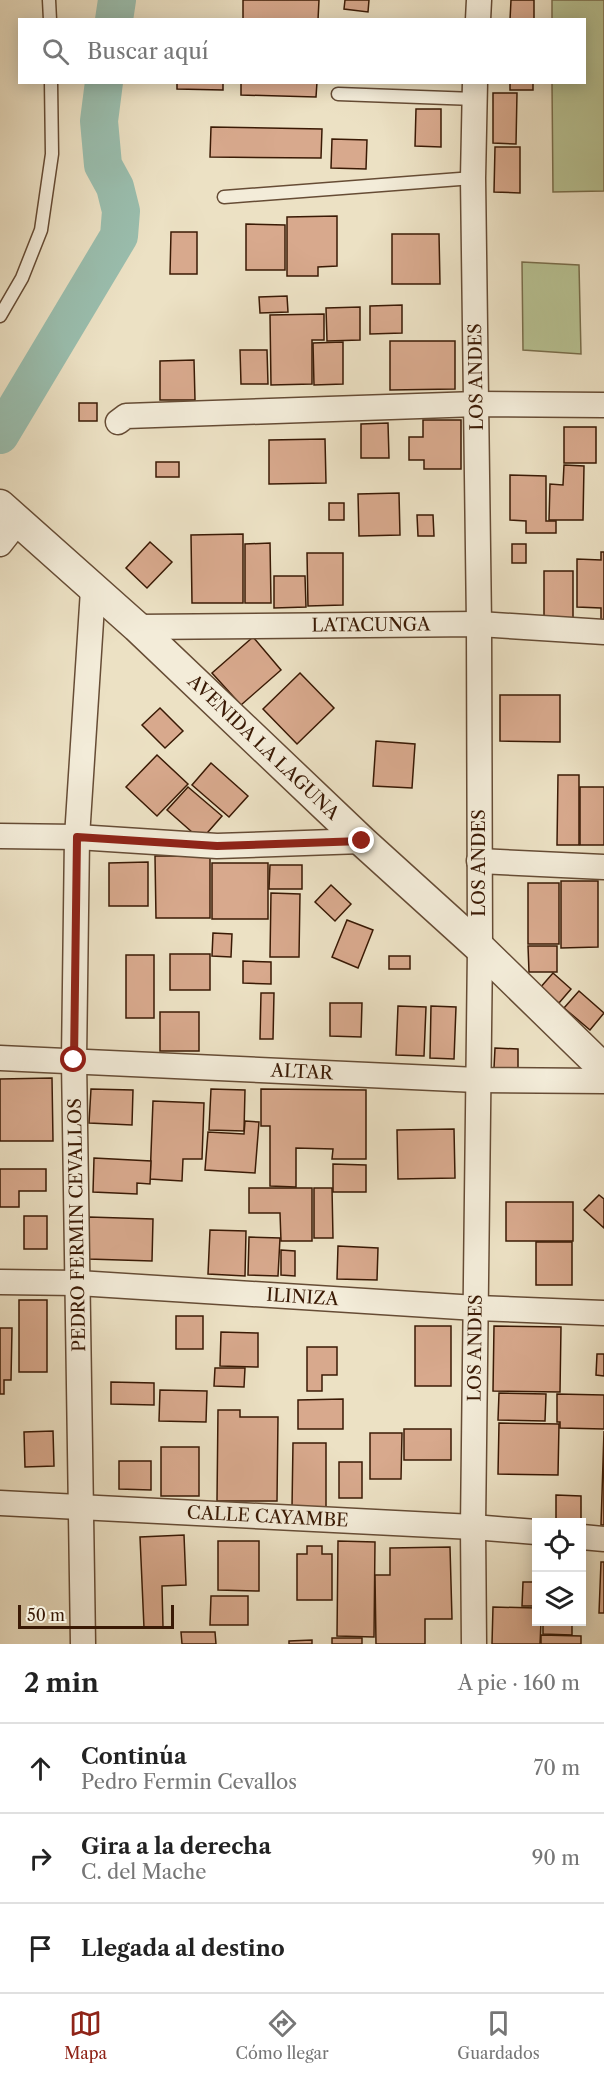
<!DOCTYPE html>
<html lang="es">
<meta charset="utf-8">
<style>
body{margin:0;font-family:"Libre Caslon Text",serif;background:#f2f2f2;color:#222}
.controls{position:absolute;right:18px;bottom:18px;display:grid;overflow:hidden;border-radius:0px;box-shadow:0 3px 15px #0003}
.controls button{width:54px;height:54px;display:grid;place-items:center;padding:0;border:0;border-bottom:2px solid #e0e0e0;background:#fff;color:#222;font:30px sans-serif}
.scale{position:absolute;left:18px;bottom:15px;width:156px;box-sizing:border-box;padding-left:6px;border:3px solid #3a1a05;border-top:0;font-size:16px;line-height:21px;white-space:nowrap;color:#3a1a05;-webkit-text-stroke:4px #f3ecd9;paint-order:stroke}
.stop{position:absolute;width:18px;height:18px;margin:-14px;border:4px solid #8f2418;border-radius:50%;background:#fff}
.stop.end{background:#8f2418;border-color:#fff;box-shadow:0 2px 6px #0008}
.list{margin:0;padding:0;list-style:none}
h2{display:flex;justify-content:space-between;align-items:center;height:78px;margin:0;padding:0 24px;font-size:26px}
h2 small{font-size:20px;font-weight:400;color:#767676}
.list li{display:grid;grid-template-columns:39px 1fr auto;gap:18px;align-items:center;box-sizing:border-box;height:90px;padding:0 24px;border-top:2px solid #e0e0e0}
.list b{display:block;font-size:22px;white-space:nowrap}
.list p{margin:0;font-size:20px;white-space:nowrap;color:#767676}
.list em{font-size:20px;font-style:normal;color:#767676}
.icon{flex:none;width:33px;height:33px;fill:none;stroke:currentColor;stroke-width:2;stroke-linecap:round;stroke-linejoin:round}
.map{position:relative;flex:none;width:604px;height:1644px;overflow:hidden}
.search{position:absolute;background:#fff;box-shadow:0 3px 15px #0003;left:18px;right:18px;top:18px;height:66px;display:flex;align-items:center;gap:15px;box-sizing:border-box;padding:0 21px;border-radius:0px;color:#767676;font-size:22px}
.sheet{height:348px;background:#fff}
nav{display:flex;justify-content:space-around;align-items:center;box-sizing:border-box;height:84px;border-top:2px solid #e0e0e0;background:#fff;font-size:16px;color:#767676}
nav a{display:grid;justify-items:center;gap:3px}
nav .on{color:#8f2418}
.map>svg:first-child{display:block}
</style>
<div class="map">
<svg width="604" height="1644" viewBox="0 0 604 1644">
<rect width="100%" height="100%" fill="#ece1c4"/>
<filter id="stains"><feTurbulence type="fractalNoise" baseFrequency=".00333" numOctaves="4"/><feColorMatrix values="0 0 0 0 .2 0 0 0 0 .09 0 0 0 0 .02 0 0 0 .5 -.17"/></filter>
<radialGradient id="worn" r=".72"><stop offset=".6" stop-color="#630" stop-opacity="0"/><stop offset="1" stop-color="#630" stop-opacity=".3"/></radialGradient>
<!-- green -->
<g fill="#b8c394" stroke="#796e4c" stroke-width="1.5">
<polygon points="552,0 604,0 604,191 553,192 552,83 584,82 584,20 552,19"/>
<polygon points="522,262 579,265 581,354 523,350"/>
</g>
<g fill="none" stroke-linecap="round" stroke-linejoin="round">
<!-- river -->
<g stroke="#9abeae" stroke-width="38">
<polyline points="114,20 117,0"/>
<polyline points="0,435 119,236 121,211 115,187 103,165 99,121 104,82"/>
</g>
</g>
<!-- building -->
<g fill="#d8a98d" stroke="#3a1a05" stroke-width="1.5">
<polygon points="243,0 319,0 318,20 243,20"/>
<polygon points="345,0 369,0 368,12 344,9"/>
<polygon points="511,0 534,0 534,20 510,20"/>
<polygon points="177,82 223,82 223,90 177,89"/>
<polygon points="241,82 317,82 316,97 241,95"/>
<rect x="510" y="82" width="23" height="8"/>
<polygon points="493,93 517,93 516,144 493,143"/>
<polygon points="416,109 441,109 441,147 415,146"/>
<polygon points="211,127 322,129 321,158 210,157"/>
<polygon points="332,139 367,140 366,169 331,168"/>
<polygon points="495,147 520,147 520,193 494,192"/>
<polygon points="337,216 337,266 318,267 318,276 287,276 287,217"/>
<polygon points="246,224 285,225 285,270 246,270"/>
<polygon points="171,232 197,232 197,274 170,274"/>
<polygon points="392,234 439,234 440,284 392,284"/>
<polygon points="287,296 288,312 260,313 259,297"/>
<polygon points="402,305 402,333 370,334 370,306"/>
<polygon points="360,307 360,340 327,341 326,308"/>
<polygon points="324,314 324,340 312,340 312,384 271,385 270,315"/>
<polygon points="390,341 455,341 455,389 390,390"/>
<polygon points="343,342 343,384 314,385 313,343"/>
<polygon points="240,350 267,350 268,384 241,384"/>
<polygon points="194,360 195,400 160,400 160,361"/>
<rect x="79" y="403" width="18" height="18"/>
<polygon points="423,420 461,420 461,469 424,469 424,460 409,460 409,437 423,437"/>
<polygon points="388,423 389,458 361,458 361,424"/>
<rect x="564" y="427" width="32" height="36"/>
<polygon points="325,439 326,483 269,484 269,440"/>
<rect x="156" y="462" width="23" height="15"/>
<polygon points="564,465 584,466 583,520 549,520 550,484 563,485"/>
<polygon points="510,475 546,476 546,521 556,521 556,533 526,533 526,521 510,520"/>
<polygon points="399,493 400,535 359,536 358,494"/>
<rect x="329" y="503" width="15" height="17"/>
<polygon points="417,515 433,515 434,536 418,536"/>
<polygon points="243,534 243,603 192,603 191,535"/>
<polygon points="150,542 172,562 147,588 126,568"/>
<polygon points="270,543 271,603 245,603 245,544"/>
<rect x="512" y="544" width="14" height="19"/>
<polygon points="601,552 604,552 604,621 601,621 601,608 577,607 577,559 601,560"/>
<polygon points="307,553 343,553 343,605 308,606"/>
<rect x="544" y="571" width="29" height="48"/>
<polygon points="274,576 305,576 306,607 274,608"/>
<polygon points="253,637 281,670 241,705 212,673"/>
<polygon points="300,673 334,708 297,744 263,709"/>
<polygon points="500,695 560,695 560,742 500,741"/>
<polygon points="160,708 183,731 165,748 142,725"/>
<polygon points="376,741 415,744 412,788 373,786"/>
<polygon points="157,755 188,784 157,816 126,787"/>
<polygon points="211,763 248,796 229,817 192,785"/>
<polygon points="558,775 579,775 579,845 557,845"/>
<polygon points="188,787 222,816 201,840 167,810"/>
<rect x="580" y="787" width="24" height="58"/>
<polygon points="155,856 210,856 210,918 156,918"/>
<polygon points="148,862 148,906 109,906 109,863"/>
<rect x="212" y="863" width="56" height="56"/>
<polygon points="270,865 302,865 302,889 269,889"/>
<polygon points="561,881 598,881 598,947 561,948"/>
<rect x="528" y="883" width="31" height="61"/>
<polygon points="331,885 351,904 335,921 315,902"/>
<polygon points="271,893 300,894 299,957 270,957"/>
<polygon points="347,920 373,930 358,968 332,957"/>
<polygon points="213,933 232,934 231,957 212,956"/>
<polygon points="528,946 557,946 557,972 529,972"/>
<rect x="170" y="954" width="40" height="36"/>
<rect x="126" y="955" width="28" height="63"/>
<rect x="389" y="956" width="21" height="13"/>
<polygon points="243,961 271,962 271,984 243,983"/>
<polygon points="553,973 571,989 559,1003 540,988"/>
<polygon points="579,991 604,1013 590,1030 564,1008"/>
<polygon points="261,993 274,993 273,1039 260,1039"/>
<polygon points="330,1003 362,1003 361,1037 330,1036"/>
<polygon points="398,1006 426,1007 424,1056 396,1055"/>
<polygon points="431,1006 456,1007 454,1059 430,1058"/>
<rect x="160" y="1012" width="39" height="39"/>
<polygon points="495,1048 518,1049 518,1068 494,1068"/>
<polygon points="52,1078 53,1141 0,1141 0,1079"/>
<polygon points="91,1089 133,1090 132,1125 89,1123"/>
<polygon points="211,1089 245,1090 244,1131 209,1130"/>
<polygon points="261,1089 366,1090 366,1159 332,1159 333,1149 296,1148 296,1187 270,1186 270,1126 261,1126"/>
<polygon points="153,1101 204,1103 202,1159 183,1159 182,1181 150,1179"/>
<polygon points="245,1121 259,1122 255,1173 205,1170 208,1132 244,1134"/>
<polygon points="454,1129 455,1178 398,1179 397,1130"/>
<polygon points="94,1158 151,1161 150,1184 137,1183 137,1194 93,1192"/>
<polygon points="333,1164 366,1165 366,1192 333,1192"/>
<polygon points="0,1169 46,1169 46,1191 19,1191 19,1207 0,1207"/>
<polygon points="249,1188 312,1188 312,1241 281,1241 280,1213 249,1213"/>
<polygon points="314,1188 332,1188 333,1238 314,1238"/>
<polygon points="599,1195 604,1199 604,1228 584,1210"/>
<rect x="506" y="1202" width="67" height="39"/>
<rect x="24" y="1216" width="23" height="33"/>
<polygon points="89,1217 153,1219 152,1261 88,1259"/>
<polygon points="210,1230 246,1231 245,1276 208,1274"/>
<polygon points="249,1237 280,1238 278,1276 248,1275"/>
<rect x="536" y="1242" width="36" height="43"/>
<polygon points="338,1246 378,1248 377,1280 337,1279"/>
<polygon points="281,1250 295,1251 295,1276 281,1275"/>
<rect x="19" y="1300" width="28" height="72"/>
<rect x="176" y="1316" width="27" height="33"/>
<rect x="415" y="1326" width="36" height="60"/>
<polygon points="494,1326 561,1327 560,1392 493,1391"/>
<polygon points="0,1328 12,1328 11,1380 4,1380 4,1394 0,1394"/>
<polygon points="221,1332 258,1333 258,1367 220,1366"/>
<polygon points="307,1347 337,1347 337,1375 322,1375 322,1391 307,1391"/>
<polygon points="597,1354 604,1354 604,1376 596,1375"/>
<polygon points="215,1368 245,1368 244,1387 214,1386"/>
<polygon points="111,1382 154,1383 154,1405 111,1404"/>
<polygon points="160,1390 207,1391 206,1422 159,1421"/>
<polygon points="499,1393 546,1394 545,1421 498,1420"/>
<polygon points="557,1394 604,1395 604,1429 560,1428 560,1422 557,1422"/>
<polygon points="343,1399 343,1429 298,1429 298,1400"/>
<polygon points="218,1410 240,1410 240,1417 278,1417 277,1501 217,1501"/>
<polygon points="499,1423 559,1424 558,1475 498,1474"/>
<rect x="404" y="1429" width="47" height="31"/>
<polygon points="53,1431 54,1466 25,1467 24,1432"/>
<polygon points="604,1431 604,1525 601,1525"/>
<polygon points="370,1433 402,1433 401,1479 370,1479"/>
<polygon points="293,1443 326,1443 326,1508 292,1508"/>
<rect x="161" y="1447" width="38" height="49"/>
<polygon points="119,1461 151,1461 151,1490 119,1489"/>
<rect x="339" y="1462" width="23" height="36"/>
<polygon points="556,1495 581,1496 581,1521 556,1520"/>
<polygon points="184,1535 186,1585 162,1586 163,1627 144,1628 140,1537"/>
<polygon points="218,1541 259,1541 259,1591 218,1590"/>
<polygon points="338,1541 375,1542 374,1637 337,1636"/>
<polygon points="307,1546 322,1546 322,1554 332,1554 332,1600 297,1600 297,1554 307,1554"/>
<polygon points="450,1547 452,1619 425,1619 425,1644 376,1644 375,1575 390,1575 390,1548"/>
<polygon points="535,1558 536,1558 536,1606 522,1606 523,1582 535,1582"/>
<polygon points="601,1562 604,1562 604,1613 599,1613"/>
<polygon points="211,1596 248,1596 248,1625 210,1625"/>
<polygon points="493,1607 536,1608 536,1622 541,1622 540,1644 492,1644"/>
<polygon points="543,1622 572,1622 572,1635 543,1634"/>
<polygon points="181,1632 215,1632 216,1644 182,1644"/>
<polygon points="541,1635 581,1636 581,1644 541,1644"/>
<rect x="332" y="1638" width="30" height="6"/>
<polygon points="312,1640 312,1644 289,1644 289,1641"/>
</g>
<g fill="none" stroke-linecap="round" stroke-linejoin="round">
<defs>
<g id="service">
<polyline points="49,0 50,20"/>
<polyline points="338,94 475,99"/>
<polyline points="224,197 473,178"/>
<polyline points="0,316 22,278 41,230 52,154 51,82"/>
</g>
<g id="minor">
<polyline points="478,20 479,0"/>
<polyline points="118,422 126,416 477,404 604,405"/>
<polyline points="0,544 18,521"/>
<path id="s1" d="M137,627L479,624L604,632"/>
<polyline points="0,836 77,837 217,846 362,841"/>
<polyline points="479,861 604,867"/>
<path id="s2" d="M0,1058L477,1080L604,1081"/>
<path id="s3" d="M0,1282L78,1283L476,1308L604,1313"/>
<path id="s4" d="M0,1503L473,1527L536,1532"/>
<polyline points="582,1537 604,1539"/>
<polyline points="83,1644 74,1060 77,837 93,590"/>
<path id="s5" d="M474,1644L473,1527L480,948L479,624L473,178L475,82"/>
</g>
<g id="tertiary">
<path id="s6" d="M0,505L137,627L362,841L480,948L604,1069"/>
</g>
</defs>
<!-- service casing -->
<use href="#service" stroke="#664c35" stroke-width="15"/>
<!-- minor casing -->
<use href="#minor" stroke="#664c35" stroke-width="27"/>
<!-- tertiary casing -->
<use href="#tertiary" stroke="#664c35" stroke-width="33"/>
<!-- service -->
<use href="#service" stroke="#f3ecd9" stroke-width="12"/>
<!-- minor -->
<use href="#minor" stroke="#f3ecd9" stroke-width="24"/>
<!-- tertiary -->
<use href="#tertiary" stroke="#f3ecd9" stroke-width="30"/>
</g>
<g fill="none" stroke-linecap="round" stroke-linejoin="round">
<!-- route -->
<polyline stroke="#8f2418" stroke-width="8" points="74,1060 77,837 217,846 362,841"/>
</g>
<g text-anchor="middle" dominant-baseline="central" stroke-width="4.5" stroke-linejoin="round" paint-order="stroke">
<!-- street labels -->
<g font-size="18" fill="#3a1a05" stroke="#f3ecd9">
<text transform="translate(476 377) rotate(-91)">LOS ANDES</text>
<text stroke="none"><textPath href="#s1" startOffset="234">LATACUNGA</textPath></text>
<text stroke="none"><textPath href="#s6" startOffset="358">AVENIDA LA LAGUNA</textPath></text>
<text transform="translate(479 863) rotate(-90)">LOS ANDES</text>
<text stroke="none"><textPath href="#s2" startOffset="302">ALTAR</textPath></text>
<text transform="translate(77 1225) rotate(-91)">PEDRO FERMIN CEVALLOS</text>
<text stroke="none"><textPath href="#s3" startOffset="303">ILINIZA</textPath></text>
<text stroke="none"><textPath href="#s5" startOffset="296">LOS ANDES</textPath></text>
<text stroke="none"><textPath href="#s4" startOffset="268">CALLE CAYAMBE</textPath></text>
</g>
</g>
<rect width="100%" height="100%" filter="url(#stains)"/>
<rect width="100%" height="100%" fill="url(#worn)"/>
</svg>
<div class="controls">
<button><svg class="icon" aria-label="locate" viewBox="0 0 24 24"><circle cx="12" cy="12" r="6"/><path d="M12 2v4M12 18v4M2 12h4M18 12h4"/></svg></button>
<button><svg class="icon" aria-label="layers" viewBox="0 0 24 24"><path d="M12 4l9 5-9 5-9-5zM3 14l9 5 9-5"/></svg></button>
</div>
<div class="scale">50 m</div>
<div class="stop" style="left:74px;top:1060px"></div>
<div class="stop end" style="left:362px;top:841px"></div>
<div class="search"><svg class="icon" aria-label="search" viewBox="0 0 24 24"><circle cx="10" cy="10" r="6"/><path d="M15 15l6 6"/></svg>Buscar aquí</div>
</div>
<section class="sheet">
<h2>2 min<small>A pie · 160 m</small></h2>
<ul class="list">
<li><svg class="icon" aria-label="ahead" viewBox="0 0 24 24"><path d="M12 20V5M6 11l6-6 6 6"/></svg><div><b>Continúa</b><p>Pedro Fermin Cevallos</p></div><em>70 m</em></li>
<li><svg class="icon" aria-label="right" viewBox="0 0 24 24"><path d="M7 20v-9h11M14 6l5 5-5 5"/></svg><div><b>Gira a la derecha</b><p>C. del Mache</p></div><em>90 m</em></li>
<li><svg class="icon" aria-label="arrive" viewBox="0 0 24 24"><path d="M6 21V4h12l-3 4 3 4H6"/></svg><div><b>Llegada al destino</b></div></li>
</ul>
</section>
<nav>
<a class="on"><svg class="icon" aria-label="map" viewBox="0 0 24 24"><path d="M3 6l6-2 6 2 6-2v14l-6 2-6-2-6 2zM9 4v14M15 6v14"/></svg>Mapa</a>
<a><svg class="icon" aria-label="directions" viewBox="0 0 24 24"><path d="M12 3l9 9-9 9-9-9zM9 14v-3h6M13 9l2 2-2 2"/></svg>Cómo llegar</a>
<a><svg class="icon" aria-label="saved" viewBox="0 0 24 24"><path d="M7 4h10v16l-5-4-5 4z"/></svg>Guardados</a>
</nav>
